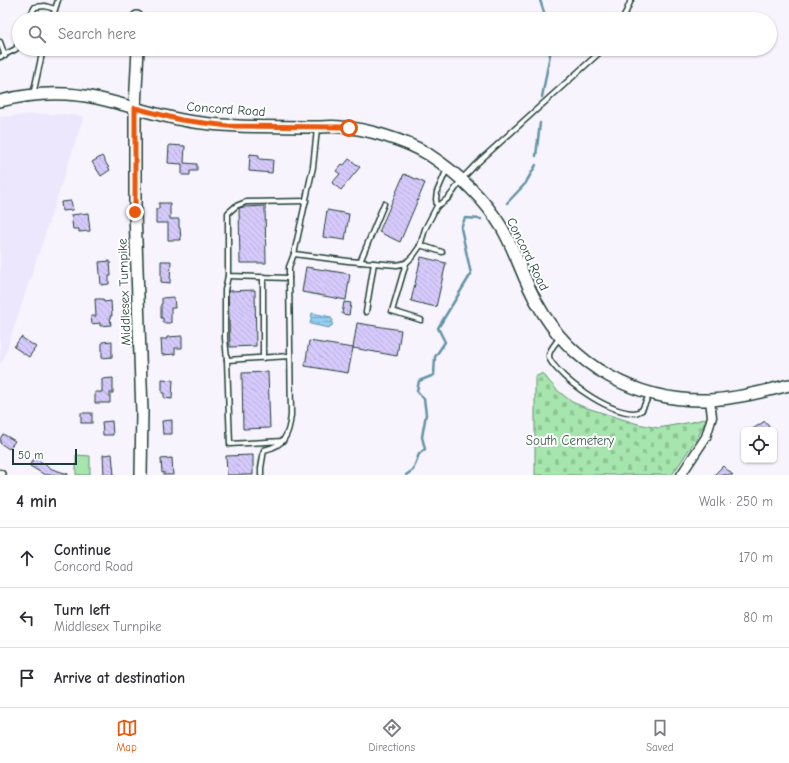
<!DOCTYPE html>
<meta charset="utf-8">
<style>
body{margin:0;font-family:"Comic Neue",sans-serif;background:#f2f2f3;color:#2b2b33}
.controls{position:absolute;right:12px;bottom:12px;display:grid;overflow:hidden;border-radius:6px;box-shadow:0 1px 3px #0004}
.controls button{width:36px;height:36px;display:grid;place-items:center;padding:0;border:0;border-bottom:1px solid #e1e1e2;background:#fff;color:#2b2b33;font:20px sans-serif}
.scale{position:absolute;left:12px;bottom:10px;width:65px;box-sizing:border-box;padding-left:4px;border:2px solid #1f3d34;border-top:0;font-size:11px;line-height:14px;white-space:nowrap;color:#1f3d34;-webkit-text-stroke:3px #fff;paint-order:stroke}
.stop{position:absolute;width:12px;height:12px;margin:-9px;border:3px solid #ea580c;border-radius:50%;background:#fff}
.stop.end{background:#ea580c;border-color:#fff;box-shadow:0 1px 4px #0008}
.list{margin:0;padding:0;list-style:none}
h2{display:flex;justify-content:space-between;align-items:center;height:52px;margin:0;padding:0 16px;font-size:17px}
h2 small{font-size:13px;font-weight:400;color:#7c7c81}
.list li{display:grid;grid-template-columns:26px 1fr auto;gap:12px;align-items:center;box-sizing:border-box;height:60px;padding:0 16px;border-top:1px solid #e1e1e2}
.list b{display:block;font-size:15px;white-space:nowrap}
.list p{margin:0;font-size:13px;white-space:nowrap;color:#7c7c81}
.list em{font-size:13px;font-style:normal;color:#7c7c81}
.icon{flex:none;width:22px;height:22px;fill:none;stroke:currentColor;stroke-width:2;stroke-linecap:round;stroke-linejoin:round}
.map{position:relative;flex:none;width:789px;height:475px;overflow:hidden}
.search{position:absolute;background:#fff;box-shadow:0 1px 3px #0004;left:12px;right:12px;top:12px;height:44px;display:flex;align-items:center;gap:10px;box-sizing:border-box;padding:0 14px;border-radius:22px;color:#7c7c81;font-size:15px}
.sheet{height:232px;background:#fff}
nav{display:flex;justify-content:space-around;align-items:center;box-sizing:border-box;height:56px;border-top:1px solid #e1e1e2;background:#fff;font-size:11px;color:#7c7c81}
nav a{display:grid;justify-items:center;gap:2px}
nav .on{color:#ea580c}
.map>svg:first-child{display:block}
</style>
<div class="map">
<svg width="789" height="475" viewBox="0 0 789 475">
<defs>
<pattern id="cemetery-stones" width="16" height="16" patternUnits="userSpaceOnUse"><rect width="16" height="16" fill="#a6e5ad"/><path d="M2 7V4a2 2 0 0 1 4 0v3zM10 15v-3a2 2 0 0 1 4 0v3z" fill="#8ec595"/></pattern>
<pattern id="water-rules" width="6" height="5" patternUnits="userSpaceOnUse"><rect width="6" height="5" fill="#92cef2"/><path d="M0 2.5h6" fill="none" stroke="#77a8c5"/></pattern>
<pattern id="building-back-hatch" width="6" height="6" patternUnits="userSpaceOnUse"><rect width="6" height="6" fill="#d6c9fb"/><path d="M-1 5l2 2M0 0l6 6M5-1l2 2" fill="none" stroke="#b7aed8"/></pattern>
</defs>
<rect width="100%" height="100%" fill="#f7f4fe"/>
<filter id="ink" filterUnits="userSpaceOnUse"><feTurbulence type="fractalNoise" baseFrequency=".025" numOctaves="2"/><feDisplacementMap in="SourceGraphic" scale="8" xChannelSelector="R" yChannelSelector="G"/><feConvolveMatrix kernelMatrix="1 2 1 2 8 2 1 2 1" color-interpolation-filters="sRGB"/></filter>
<g filter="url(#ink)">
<!-- built -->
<polygon fill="#ede7fd" points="35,114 61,114 84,116 4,358 0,365 0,117"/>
<!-- cemetery -->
<polygon fill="url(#cemetery-stones)" stroke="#629170" points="543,373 548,380 557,390 572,402 584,407 638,424 658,428 692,422 707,418 699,435 672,475 535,475 535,377"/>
<!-- garden -->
<polygon fill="#a6e5ad" stroke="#629170" points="76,455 90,456 90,475 76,475"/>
<!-- water -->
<polygon fill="url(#water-rules)" stroke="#6494a6" points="312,313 331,317 331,319 333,320 332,326 330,326 329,328 310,324"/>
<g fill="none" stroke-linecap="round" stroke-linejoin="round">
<!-- stream -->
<g stroke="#6494a6" stroke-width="2.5">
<polyline points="540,0 546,19"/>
<polyline points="542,97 551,49"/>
<polyline points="536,156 540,123"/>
<polyline points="507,203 525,184 536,165"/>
<polyline points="406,475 413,470 419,454 425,449 422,437 426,414 424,399 417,391 419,381 434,375 435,357 445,342 438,328 471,274 461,228 465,218 481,219"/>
</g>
</g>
<!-- building -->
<g fill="url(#building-back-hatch)" stroke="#1f3d34">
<polygon points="169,145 185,146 184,163 197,164 197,171 190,171 190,175 182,175 182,164 168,163"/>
<polygon points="250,154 259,155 259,159 273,160 272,173 249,171"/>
<polygon points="102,156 110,170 101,176 92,162"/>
<polygon points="349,159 360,167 341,190 332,183 340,174 336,171 342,164 344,165"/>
<polygon points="404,174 425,183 400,242 379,232"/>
<polygon points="71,201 73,210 62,211 61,202"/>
<polygon points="159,203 170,203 170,219 179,219 179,228 180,228 181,240 168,240 168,223 156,223 156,209 159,209"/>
<polygon points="265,206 266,263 240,263 239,208 244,207"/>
<polygon points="327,210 349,214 345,240 323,237"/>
<polygon points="88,213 90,231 79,232 79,229 73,229 71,215"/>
<polygon points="421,257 446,263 436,307 411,301"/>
<polygon points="110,261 111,276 109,276 109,284 101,285 99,262"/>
<polygon points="161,261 171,261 170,283 161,282"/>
<polygon points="306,267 350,274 346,300 302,292"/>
<polygon points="255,290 256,346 230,347 228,291"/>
<polygon points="174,297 175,308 171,308 171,323 163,323 163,318 161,318 161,304 162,304 162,298"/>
<polygon points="95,299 103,299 104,302 111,301 112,316 110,316 111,325 100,326 100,323 92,324 91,316 96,316"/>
<polygon points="344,302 351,303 349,315 342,314"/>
<polygon points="357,323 401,330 397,356 353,348"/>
<polygon points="182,336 182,348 175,348 175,354 162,355 161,339 167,339 167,337"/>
<polygon points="21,337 36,347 29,357 14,347"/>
<polygon points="112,341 112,357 102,358 102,342"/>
<polygon points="309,341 353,348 348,373 305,366"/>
<polygon points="268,372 270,428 243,429 242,373"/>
<polygon points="113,378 113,393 110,393 110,403 95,403 95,392 102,392 102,379"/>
<polygon points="162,379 173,380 172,399 164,398 164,393 162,393"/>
<rect x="81" y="413" width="11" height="10"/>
<polygon points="172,420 172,434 163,434 162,421"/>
<polygon points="112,421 113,435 103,435 102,422"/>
<polygon points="765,421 771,430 751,430"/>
<polygon points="3,434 15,441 9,449 0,443 0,439"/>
<polygon points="112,454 114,475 104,475 103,455"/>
<polygon points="253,455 253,475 227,475 226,456"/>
<polygon points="35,458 52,469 68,474 68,475 45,475 30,466 31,464 30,464"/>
<polygon points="172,458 173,475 164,475 164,472 162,473 161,459"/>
<polygon points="723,466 733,475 714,475"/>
</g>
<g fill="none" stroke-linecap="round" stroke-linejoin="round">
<defs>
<g id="lane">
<polyline points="28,19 35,7 45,6 55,9"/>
<polyline points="52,19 58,0"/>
<polyline points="623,19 631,0"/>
<polyline points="0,42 5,56"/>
<polyline points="0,57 16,49 19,41"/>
<polyline points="33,95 43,49"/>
<path d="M437,206C450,200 453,191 462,179C466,174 471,170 475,165L598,54L602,49"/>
<polyline points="420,245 442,252"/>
<polyline points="294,254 348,261 397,265 406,263 413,256 420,246 425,229 437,206 436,199 437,192 447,169"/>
<polyline points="360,262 384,204"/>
<polyline points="406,263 392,311 421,320"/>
<polyline points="289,278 228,276 228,213 236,206 246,202 306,201"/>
<polyline points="366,312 374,263"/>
<path d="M560,337C557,342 549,349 549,356C549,361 554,365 557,369C573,387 609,412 634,413C637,413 640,411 642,410L650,393"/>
<polyline points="263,358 263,277"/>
<polyline points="227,360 225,338 225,290 228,276"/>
<polyline points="283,441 230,444 227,360 290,356"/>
<path d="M261,475V468L264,450C284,446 289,435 291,415L289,278V267L294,254L313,167L317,129"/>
</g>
<g id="street">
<polyline points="0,474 1,475"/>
<polyline points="681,475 706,437 712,417 710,400"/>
</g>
<g id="secondary">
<polyline points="137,17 137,19"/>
<polyline points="138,49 135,108 135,212 142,412 141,475"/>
<path d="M0,101C31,93 64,91 96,98C129,105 160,117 194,122C235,128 276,126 318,127C325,127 333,126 341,127C365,128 407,141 428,154C457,173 484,198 502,228C516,252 523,279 537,303C571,366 637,402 708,400C735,399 763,392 789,385"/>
</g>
</defs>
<!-- lane casing -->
<use href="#lane" stroke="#1f3d34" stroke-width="7"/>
<!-- street casing -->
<use href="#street" stroke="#1f3d34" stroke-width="11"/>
<!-- secondary casing -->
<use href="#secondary" stroke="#1f3d34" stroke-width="14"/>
<!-- lane -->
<use href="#lane" stroke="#fff" stroke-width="4"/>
<!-- street -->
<use href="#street" stroke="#fff" stroke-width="8"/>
<!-- secondary -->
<use href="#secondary" stroke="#fff" stroke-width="11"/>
</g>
</g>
<g fill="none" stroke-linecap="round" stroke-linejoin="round" filter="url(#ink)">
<!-- route -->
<polyline stroke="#ea580c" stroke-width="5" points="135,212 135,108 181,120 228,126 342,127 349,128"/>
</g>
<g text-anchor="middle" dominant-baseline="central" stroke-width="4" stroke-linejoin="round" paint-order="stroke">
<!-- street labels -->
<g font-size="13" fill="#1f3d34" stroke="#fff">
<text transform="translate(226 109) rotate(4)">Concord Road</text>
<text transform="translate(528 254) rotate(64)">Concord Road</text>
<text transform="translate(124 292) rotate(-92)">Middlesex Turnpike</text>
</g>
<!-- park labels -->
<g font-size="13" fill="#3a5f4c" stroke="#fff">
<text x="570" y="440">South Cemetery</text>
</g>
</g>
</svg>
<div class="controls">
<button><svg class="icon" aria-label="locate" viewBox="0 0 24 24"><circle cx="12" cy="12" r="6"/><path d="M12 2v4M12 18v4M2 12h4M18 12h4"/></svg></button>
</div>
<div class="scale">50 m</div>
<div class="stop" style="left:349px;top:128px"></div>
<div class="stop end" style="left:135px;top:212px"></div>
<div class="search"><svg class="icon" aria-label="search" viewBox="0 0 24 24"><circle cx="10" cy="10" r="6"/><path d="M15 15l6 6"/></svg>Search here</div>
</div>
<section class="sheet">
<h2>4 min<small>Walk · 250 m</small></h2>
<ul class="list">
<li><svg class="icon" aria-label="ahead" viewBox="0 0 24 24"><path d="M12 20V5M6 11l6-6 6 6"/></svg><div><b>Continue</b><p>Concord Road</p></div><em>170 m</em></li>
<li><svg class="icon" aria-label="left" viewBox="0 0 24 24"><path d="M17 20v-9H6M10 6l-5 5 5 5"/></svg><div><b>Turn left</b><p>Middlesex Turnpike</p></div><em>80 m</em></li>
<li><svg class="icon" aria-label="arrive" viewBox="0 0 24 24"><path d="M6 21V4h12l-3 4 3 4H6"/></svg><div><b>Arrive at destination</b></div></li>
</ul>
</section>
<nav>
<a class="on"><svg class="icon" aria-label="map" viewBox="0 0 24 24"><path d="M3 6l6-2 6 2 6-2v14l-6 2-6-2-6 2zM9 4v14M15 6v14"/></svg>Map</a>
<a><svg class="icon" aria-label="directions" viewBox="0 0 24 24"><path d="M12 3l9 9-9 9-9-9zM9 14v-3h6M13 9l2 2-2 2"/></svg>Directions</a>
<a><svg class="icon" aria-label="saved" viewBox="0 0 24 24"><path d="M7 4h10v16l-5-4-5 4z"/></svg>Saved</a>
</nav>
